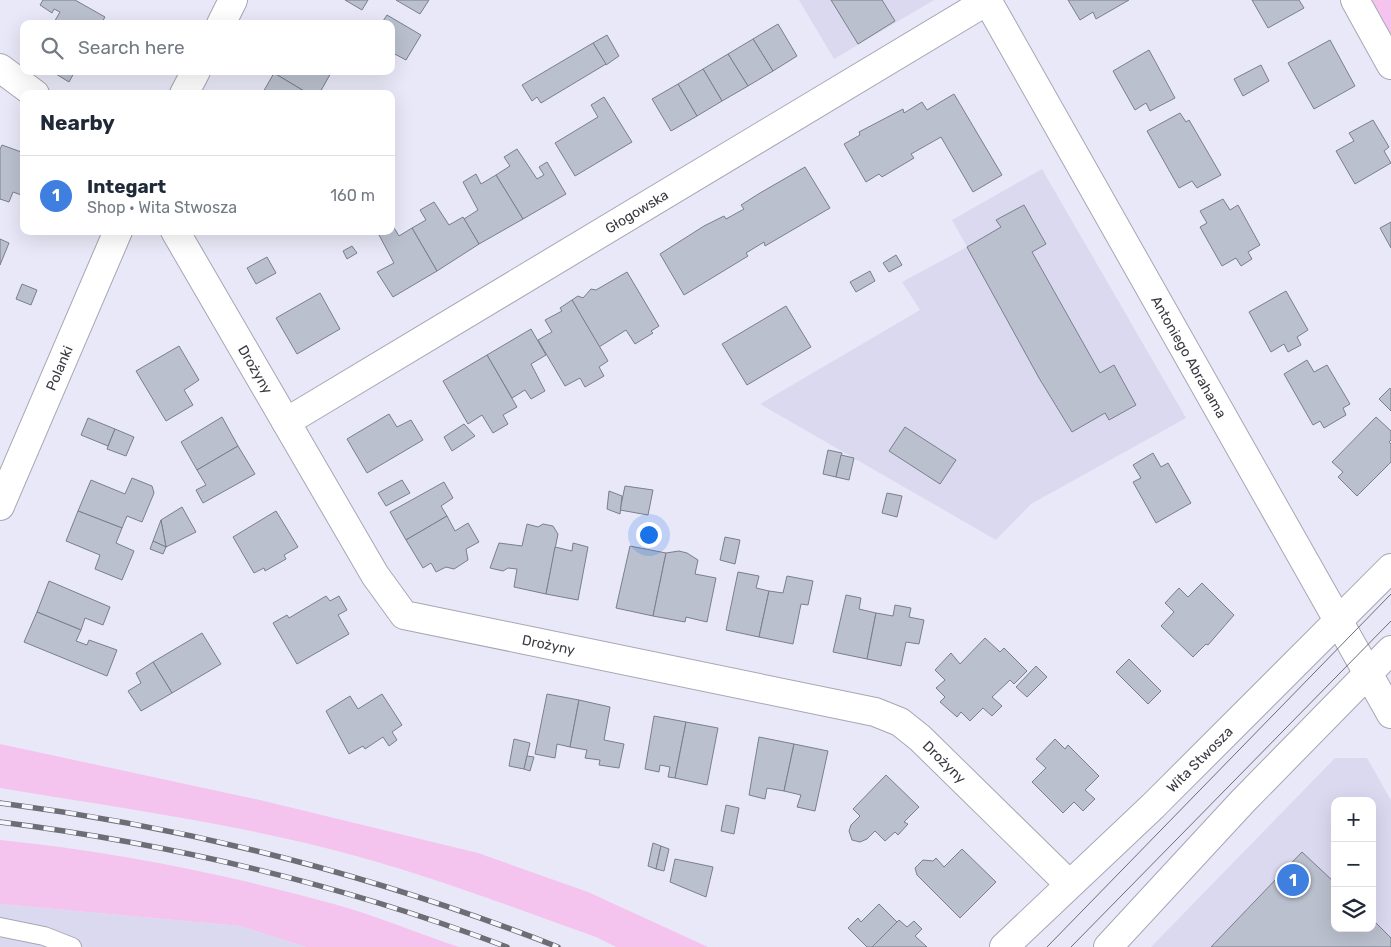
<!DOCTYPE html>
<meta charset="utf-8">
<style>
body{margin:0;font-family:Rubik,sans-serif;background:#f6f6f7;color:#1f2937}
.controls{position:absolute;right:15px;bottom:15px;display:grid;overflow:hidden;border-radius:10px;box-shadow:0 5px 20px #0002}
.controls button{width:45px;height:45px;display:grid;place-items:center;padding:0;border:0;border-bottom:1px solid #e0e1e3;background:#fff;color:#1f2937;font:25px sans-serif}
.you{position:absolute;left:648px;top:534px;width:18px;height:18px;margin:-12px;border:4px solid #fff;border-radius:50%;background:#1a73e8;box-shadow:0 0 0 8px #1a73e833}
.badge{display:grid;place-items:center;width:32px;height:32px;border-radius:50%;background:#2c746c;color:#fff;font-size:16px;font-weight:700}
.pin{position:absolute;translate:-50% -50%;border:2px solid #fff;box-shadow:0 1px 5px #0006}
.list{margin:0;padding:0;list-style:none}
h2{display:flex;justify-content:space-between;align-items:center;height:65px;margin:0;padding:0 20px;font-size:21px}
h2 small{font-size:16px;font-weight:400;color:#747a83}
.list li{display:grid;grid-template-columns:32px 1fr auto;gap:15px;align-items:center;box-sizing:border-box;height:80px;padding:0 20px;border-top:1px solid #e0e1e3}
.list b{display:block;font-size:19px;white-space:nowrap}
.list p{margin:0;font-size:16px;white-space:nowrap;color:#747a83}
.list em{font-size:16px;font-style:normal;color:#747a83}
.icon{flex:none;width:28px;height:28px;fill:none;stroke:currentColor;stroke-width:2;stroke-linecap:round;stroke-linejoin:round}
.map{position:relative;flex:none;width:1391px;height:947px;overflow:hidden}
.search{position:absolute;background:#fff;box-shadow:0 5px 20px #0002;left:20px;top:20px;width:375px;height:55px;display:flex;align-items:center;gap:12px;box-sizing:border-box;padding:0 18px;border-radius:10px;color:#747a83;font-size:19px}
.panel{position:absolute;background:#fff;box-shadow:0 5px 20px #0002;left:20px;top:90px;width:375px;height:145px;border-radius:10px}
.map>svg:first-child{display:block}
</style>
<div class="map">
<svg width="1391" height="947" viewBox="0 0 1391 947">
<rect width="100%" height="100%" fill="#e9e8f8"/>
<!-- built -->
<g fill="#dbd9f0" fill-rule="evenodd">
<polygon points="799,0 934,0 834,59"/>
<polygon points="1042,169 1186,418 1031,504 996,540 760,404 920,310 902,282 967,247 952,220"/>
<path d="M1335,758H1367L1391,800V947H1151ZM1335,801H1372V928H1335Z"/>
<polygon points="0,904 240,926 306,947 0,947"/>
</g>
<!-- green -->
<g fill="#f5c4ee">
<polygon points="1366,0 1391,0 1391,44"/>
<path d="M0,744L260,800L478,853L588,892L708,947H616L596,937C517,909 437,878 356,856C240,824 119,808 0,788Z"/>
<path d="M0,840C111,851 226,874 334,904C377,916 417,933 459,947H306L240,926L0,904Z"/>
</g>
<!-- building -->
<g fill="#bac0ce" stroke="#7a7f8c">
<polygon points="43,0 75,0 105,17 101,24 53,24 60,12 54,9 52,13 40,5"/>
<polygon points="345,0 368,0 362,10"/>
<polygon points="396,0 429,0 420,14"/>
<polygon points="831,0 882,0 895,21 858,44"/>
<polygon points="1068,0 1129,0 1096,19 1093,12 1080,20"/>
<polygon points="1252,0 1299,0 1304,8 1268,28"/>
<polygon points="387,15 421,35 406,60 391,52 391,24 381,24"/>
<polygon points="778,24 797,56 773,71 753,39"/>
<polygon points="607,35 619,56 606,65 593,43"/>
<polygon points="753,39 773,71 748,86 728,54"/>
<polygon points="1330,40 1355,86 1314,109 1288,63"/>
<polygon points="593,43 606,64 541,103 537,97 532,101 522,85"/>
<polygon points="1149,50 1175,98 1150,111 1146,103 1135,110 1113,71"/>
<polygon points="728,54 748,86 722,101 703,69"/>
<polygon points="1261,65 1269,81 1243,96 1234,79"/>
<polygon points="703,69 722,101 697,116 678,84"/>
<polygon points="51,71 75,71 69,82"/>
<polygon points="274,71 332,71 319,94 309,94 274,73"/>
<polygon points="274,73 309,94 262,94"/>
<polygon points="678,84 697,116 671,131 652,99"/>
<polygon points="954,94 1002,175 973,192 941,137 911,154 914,158 882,177 879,174 866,182 844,144 860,135 859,132 903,109 904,113 922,102 927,110"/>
<polygon points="604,97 632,142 575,176 555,143 598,117 591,105"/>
<polygon points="1180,113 1186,122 1189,120 1221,175 1197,188 1192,181 1179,188 1147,131"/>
<polygon points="1373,120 1389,147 1384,151 1391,163 1355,184 1336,151 1354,141 1349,133"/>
<polygon points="2,145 24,153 24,196 13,192 9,202 0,199 0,149"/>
<polygon points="517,149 537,179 544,175 539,167 547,162 566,194 523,219 496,175 510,166 504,157"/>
<polygon points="805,167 830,208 765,246 764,242 746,253 748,256 684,295 660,254 704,226 724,216 726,219 744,209 741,205 760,193"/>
<polygon points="476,174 481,184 496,175 523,219 479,244 464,219 478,210 463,182"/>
<polygon points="1223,199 1230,210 1238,205 1260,245 1248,252 1252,259 1241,266 1236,258 1222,266 1200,227 1207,223 1200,211"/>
<polygon points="434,202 449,225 463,217 479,244 437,271 412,228 426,220 420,210"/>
<polygon points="1024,205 1046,244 1032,252 1100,373 1114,365 1136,405 1109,420 1105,413 1072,432 1039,378 967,247 1001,227 996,220"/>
<polygon points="1391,222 1391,248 1380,228"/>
<polygon points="393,226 399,236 412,228 437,271 393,297 377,272 394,263 379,235 384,231 391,231"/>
<polygon points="0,239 9,243 0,265"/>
<polygon points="352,246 357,253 347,259 343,251"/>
<polygon points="896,255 902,265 889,272 883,263"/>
<polygon points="267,257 276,273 256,284 247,268"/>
<polygon points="870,271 875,281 856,292 850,282"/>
<polygon points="627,272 659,326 651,331 653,333 635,344 626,330 599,347 572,300 578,296 583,298 591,289 596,290"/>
<polygon points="22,284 37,290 31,305 16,299"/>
<polygon points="1286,291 1308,330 1297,337 1301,345 1288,352 1284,344 1271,352 1249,312"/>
<polygon points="320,293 340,329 297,354 276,318"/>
<polygon points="572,300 608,361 599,367 604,376 585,387 580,378 565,386 538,340 552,332 545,320 562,311 560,308"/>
<polygon points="786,306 811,347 747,385 722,344"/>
<polygon points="531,329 546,355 531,364 545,391 531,399 525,390 512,398 487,355"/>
<polygon points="179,346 199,380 184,390 193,405 166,421 136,371"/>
<polygon points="487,355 517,407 503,415 508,424 493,433 482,415 468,424 443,381"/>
<polygon points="1307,360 1314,372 1327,365 1350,404 1343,408 1346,415 1324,428 1320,421 1313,425 1284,374"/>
<polygon points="1390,388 1391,390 1391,411 1379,399"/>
<polygon points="389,414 397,427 411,420 423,440 367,473 347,439"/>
<polygon points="222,417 238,446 197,470 181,442"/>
<polygon points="1376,417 1391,431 1391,440 1389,442 1391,444 1391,462 1357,496 1338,477 1343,472 1332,462"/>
<polygon points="88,418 115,429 108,446 81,435"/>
<polygon points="464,424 475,436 452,451 444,437"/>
<polygon points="905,427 956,460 940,484 889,451"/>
<polygon points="115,429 134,437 126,456 107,449"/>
<polygon points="238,446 255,474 203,503 196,490 206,485 197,470"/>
<polygon points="828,450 842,453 836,477 823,474"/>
<polygon points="1153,453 1161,467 1168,463 1191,503 1156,523 1133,482 1141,478 1133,465"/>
<polygon points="841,455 854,458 849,480 836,477"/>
<polygon points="132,478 152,486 154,493 142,522 127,516 122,528 78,511 91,480 125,494"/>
<polygon points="402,480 410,493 386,506 378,493"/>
<polygon points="444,482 453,498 441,506 447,516 406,540 390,512"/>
<polygon points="625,486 653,490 648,515 620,510"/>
<polygon points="609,491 622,496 620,514 607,509"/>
<polygon points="887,493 902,496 897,517 882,513"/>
<polygon points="182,507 196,532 166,547 161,520"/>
<polygon points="78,511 122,528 116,543 134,551 122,580 95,569 100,555 66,541"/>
<polygon points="276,511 298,547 284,555 286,559 265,571 264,568 254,573 233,537"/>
<polygon points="447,516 455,531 468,523 479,542 466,549 468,560 454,569 446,567 436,572 431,563 423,568 406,540"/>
<polygon points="161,520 166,547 153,541"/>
<polygon points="527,524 538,527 543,524 553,526 558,534 546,594 514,587 517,569 508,568 503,571 490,568 499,543 522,546"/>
<polygon points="725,537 740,540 735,564 720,560"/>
<polygon points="153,541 166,547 163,554 150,549"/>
<polygon points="573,543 588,547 578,600 546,594 555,547 572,551"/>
<polygon points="630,546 666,553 653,616 616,608"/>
<polygon points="679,551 687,553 698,560 695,574 716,578 707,622 686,617 685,622 653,616 666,553"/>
<polygon points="738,572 759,576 756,588 769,591 759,637 726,630"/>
<polygon points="787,576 813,581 808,605 801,604 793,644 759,637 769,591 783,593"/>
<polygon points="49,581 110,607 103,625 85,618 81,630 37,612"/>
<polygon points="1202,583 1234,615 1208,645 1206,644 1193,657 1161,626 1174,612 1165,603 1179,588 1188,597"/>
<polygon points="846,595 861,598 859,609 876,613 867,659 833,652"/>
<polygon points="326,596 330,601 339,596 347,610 338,615 349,634 297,664 273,623 287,615 289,618"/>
<polygon points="895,605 911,608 909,617 924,620 919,644 906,642 901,666 867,659 876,613 893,616"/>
<polygon points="37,612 81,630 76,641 87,645 89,640 117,650 107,676 24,642"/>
<polygon points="202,633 221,664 172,693 153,662"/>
<polygon points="985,638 1000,652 1004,648 1027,671 1014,684 1010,680 992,697 1002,706 992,716 983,708 970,721 961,712 957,717 940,702 945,697 936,688 945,680 935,670 951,653 960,664"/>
<polygon points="1129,659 1161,691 1148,704 1116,672"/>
<polygon points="153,662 172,693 141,711 128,691 141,683 136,673"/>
<polygon points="1036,666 1047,677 1027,697 1016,687"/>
<polygon points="382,694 402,725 392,732 397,740 389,746 383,737 365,749 363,746 349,754 326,711 350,696 358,709"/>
<polygon points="547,694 579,700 570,747 557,744 555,758 535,754"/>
<polygon points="579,700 610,707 604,740 624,744 619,768 599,765 600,760 585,758 587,750 570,747"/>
<polygon points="654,716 686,722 675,778 668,777 670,767 660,765 659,772 645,769"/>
<polygon points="686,722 718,728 707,785 675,778"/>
<polygon points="759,737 794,744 784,791 767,788 765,799 749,795"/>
<polygon points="514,739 530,743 524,769 509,766"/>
<polygon points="1055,739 1065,749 1068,745 1099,776 1085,790 1095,799 1083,811 1074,802 1063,813 1032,782 1046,768 1036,759"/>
<polygon points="794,744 828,751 815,811 797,807 801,795 784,791"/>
<polygon points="527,756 534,757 530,771 524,769"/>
<polygon points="886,775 919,807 904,822 908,824 898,835 895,832 885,841 875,831 867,839 860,842 852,840 849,831 851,825 860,816 853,809"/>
<polygon points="726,805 739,808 734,834 721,831"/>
<polygon points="653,843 661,846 656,869 648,866"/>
<polygon points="661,846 669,849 664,871 656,869"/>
<polygon points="962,849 996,882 960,918 917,875 915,868 923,860 933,861 936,858 944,867"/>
<polygon points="1302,852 1335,883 1335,928 1372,928 1372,919 1391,938 1391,947 1211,947"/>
<polygon points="675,859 713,867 706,897 670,882"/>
<polygon points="879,904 897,922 872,947 867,947 848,928 858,918 861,922"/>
<polygon points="899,920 907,927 914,921 922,929 915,936 927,947 872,947"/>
</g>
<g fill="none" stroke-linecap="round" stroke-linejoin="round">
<defs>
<polyline id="lane" points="0,927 44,936 72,947"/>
<g id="street">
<polyline points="1355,0 1391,65"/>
<polyline points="0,68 35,94"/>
<path id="s1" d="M175,231L375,575L404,615L875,712L900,722L920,738L1069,884"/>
<path id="s2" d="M286,422L987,1"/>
</g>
<g id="secondary">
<path id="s3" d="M987,0L1391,714"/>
<polyline points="221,24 233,0"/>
<polyline points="184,94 196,71"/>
<path id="s4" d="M0,506L118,231"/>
<path id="s5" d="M1004,947L1153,806L1391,568"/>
<polyline points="1108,947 1243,801 1391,650"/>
</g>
</defs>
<!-- lane casing -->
<use href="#lane" stroke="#a7a6b4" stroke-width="20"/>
<!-- street casing -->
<use href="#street" stroke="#a7a6b4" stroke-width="30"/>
<!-- secondary casing -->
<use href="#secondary" stroke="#a7a6b4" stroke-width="30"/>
<!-- lane -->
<use href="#lane" stroke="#fff" stroke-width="18"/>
<!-- street -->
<use href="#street" stroke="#fff" stroke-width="28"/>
<!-- secondary -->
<use href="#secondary" stroke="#fff" stroke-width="28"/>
<!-- tram -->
<g stroke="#6d6d76" stroke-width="1">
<polyline points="1047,947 1391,594"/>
<polyline points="1071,947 1391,621"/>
</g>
<defs>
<g id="rail">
<path d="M0,803C194,828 377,876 558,947"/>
<path d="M0,822C173,844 343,885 507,947"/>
</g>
</defs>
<!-- rail casing -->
<use href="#rail" stroke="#6d6d76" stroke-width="5.5"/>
<!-- rail -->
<use href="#rail" stroke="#f7f6fd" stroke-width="4" stroke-dasharray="11" stroke-linecap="butt"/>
</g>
<g text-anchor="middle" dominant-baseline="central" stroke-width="5" stroke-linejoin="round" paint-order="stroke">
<!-- street labels -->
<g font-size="14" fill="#3a3a40" stroke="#f7f6fd">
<text stroke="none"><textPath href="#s2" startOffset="409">Głogowska</textPath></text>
<text stroke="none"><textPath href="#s3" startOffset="410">Antoniego Abrahama</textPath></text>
<text stroke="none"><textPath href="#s4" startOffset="150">Polanki</textPath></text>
<text stroke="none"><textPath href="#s1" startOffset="160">Drożyny</textPath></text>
<text stroke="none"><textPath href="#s1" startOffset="595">Drożyny</textPath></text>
<text stroke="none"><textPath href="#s5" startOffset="271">Wita Stwosza</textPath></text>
<text stroke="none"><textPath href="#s1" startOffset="1015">Drożyny</textPath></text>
</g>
</g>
</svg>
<div class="controls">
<button>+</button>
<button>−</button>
<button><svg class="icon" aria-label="layers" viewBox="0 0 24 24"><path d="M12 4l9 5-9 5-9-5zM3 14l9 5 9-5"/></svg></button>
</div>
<div class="you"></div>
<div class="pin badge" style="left:1293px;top:880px;background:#3f7fe0">1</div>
<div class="search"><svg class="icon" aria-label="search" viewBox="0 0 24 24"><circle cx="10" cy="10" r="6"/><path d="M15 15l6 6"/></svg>Search here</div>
<section class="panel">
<h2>Nearby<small></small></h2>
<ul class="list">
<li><span class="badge" style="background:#3f7fe0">1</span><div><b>Integart</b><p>Shop · Wita Stwosza</p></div><em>160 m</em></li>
</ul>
</section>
</div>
